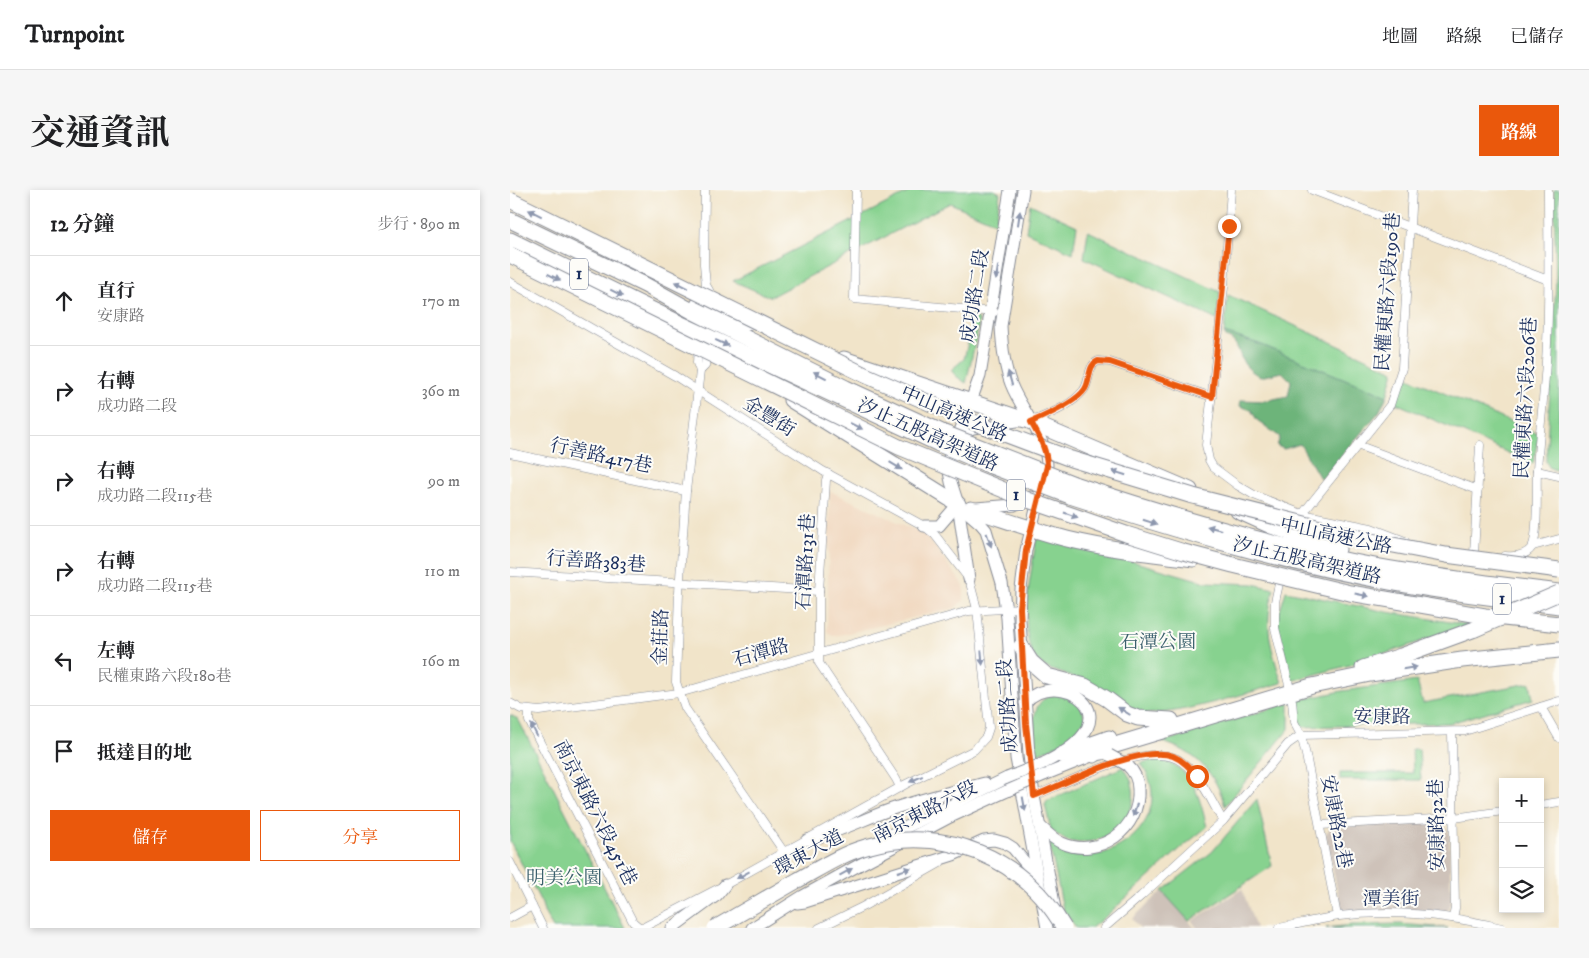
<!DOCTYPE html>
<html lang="zh-TW">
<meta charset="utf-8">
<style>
body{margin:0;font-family:"IM FELL DW Pica","Noto Serif TC",serif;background:#f6f6f6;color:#202124}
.controls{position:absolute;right:15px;bottom:15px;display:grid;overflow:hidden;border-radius:0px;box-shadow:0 2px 8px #0003}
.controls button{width:45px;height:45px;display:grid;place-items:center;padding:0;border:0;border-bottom:1px solid #e0e0e0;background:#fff;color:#202124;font:25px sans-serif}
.stop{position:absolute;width:15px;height:15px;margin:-11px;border:4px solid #ea580c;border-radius:50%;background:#fff}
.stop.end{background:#ea580c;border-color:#fff;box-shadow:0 1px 5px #0008}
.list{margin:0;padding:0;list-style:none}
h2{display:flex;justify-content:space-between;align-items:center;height:65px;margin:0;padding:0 20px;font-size:21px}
h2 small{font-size:16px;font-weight:400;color:#757577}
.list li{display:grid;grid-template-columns:32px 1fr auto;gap:15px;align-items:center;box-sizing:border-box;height:90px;padding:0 20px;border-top:1px solid #e0e0e0}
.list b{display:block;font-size:19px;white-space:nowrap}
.list p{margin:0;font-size:16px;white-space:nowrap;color:#757577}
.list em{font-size:16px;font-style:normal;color:#757577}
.actions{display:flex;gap:10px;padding:15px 20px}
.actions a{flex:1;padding:11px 0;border:1px solid #ea580c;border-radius:0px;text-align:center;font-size:18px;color:#ea580c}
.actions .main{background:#ea580c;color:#fff}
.icon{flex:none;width:28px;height:28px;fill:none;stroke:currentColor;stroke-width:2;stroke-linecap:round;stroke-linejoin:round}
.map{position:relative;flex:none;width:1049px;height:738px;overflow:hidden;border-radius:0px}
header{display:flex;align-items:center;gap:30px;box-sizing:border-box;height:70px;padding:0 25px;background:#fff;border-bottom:1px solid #e0e0e0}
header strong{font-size:24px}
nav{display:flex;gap:28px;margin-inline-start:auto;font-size:18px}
.intro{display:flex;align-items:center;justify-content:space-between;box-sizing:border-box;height:120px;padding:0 30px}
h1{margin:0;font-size:35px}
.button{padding:12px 22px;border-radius:0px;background:#ea580c;color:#fff;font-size:18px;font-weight:700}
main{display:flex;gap:30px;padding:0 30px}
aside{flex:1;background:#fff;border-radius:0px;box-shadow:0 2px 8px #0003}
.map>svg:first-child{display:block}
</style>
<header>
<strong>Turnpoint</strong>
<nav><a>地圖</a><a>路線</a><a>已儲存</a></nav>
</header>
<div class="intro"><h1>交通資訊</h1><a class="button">路線</a></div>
<main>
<aside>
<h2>12 分鐘<small>步行 · 890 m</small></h2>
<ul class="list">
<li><svg class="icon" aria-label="ahead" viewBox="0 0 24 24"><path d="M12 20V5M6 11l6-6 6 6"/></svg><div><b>直行</b><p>安康路</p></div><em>170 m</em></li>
<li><svg class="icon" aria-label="right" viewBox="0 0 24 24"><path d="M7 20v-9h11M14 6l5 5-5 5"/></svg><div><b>右轉</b><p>成功路二段</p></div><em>360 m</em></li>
<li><svg class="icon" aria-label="right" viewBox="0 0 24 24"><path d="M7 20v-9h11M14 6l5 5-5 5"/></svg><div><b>右轉</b><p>成功路二段115巷</p></div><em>90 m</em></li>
<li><svg class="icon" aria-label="right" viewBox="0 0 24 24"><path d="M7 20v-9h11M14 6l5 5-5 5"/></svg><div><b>右轉</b><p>成功路二段115巷</p></div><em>110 m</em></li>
<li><svg class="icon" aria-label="left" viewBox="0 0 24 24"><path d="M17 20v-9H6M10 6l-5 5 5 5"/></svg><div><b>左轉</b><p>民權東路六段180巷</p></div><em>160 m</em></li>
<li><svg class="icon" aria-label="arrive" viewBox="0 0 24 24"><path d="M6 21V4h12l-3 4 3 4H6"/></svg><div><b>抵達目的地</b></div></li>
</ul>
<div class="actions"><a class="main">儲存</a><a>分享</a></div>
</aside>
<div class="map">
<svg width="1049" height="738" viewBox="0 0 1049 738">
<rect width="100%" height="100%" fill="#fdfcf7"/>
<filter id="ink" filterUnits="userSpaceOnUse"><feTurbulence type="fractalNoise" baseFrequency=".02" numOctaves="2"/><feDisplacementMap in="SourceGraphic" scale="10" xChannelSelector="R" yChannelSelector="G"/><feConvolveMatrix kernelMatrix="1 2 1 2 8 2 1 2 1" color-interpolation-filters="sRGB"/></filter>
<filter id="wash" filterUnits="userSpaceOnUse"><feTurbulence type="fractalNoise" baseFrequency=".0096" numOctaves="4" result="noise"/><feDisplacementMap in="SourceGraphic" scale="20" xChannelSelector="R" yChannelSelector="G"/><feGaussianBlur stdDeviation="1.12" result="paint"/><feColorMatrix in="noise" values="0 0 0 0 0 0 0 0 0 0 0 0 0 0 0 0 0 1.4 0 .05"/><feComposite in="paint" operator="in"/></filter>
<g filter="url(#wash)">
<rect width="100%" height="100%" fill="#f1e4c9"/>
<!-- built -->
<polygon fill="#f0d6bc" points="320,301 416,345 454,396 454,410 445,418 325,446 317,442"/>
<!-- industrial -->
<g fill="#cec2b9">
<polygon points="923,632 930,633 937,639 939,644 941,714 938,719 932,723 926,723 840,721 831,718 816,647 817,642 821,637"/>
<polygon points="732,699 746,738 687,738 682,731"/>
<polygon points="652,701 685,738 630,738 622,729"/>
</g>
<!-- green -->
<g fill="#87d28f" stroke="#518076">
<polygon points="403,0 484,0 490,3 486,33 440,13 260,107 223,91"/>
<polygon points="1044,0 1049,0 1049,281 1040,278 1036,272 1046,91"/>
<polygon points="520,14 567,36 563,63 516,42"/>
<polygon points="578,41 710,102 707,130 574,68"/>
<polygon points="718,105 884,181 877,206 749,154 714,143"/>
<polygon points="464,128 468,128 469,131 466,149 456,193 446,186 441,180 454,169"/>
<polygon points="894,186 1029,244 1023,274 886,213"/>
<path d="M534,346L695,392L743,394L764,399C753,436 761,458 772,493C743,501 651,531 627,522C605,514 585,498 564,488C545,479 530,481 521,460C510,432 522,380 526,350Z"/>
<polygon points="776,401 877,422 959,435 851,472 781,491 768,434 769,424"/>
<polygon points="907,491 913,513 1020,493 1023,509 940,533 791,537 785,511 832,501"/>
<path d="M546,504L569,511L576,530L565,547L527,564C525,541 516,510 546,504Z"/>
<path d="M779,513V539L715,616C706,583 685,561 652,552Z"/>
<polygon points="0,525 8,529 115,738 43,738 34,722 32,714 0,651"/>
<polygon points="902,559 909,559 911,590 830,590 830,583 903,583"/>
<path d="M644,570C682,572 689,606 697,637L671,658L594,728L581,738H566L553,719L539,651C552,658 567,667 582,665C590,665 597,662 604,659C639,642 654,607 631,573Z"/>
<path d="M613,577C641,611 608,654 569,652C565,652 561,652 557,651C552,648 546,644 541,640L535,615L537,611Z"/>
<polygon points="747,609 762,676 679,731 652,701 702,662"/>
<polygon points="890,734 938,738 816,738 842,735"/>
</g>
<!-- forest -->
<path fill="#6db47a" stroke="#44726c" d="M714,143L749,154L877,206L869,222L811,290L790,254L774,259L767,256L770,247L747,230L741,220L730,216L731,210L754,211L778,206L781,191L772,182L750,187C745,183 737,179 734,173C728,164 729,151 716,147Z"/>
</g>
<g filter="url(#ink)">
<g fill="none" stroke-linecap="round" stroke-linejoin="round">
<defs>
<g id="street">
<polyline points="195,0 194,74 196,95 200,102 199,110"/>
<polyline points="346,0 344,109 484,122"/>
<polyline points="721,0 714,97 696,255 699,270 703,277 727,295 744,305 792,324 861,338 895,351"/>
<polyline points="802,0 1038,90"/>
<polyline points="0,92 165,186 313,281 414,336 425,345 459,389 467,419 479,538 476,547 464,560 396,594 215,695 134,737 129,737 123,732 19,531 19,521"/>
<polyline points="188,156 187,173 190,181 176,301 169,402 166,492 175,518 274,662"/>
<polyline points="190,181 195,176 196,160"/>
<path d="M523,231C539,224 561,216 573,201C581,192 576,177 588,171L600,172L702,207"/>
<polyline points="847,255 968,300"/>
<polyline points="0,263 176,301"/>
<polyline points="1027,281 1049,286"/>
<polyline points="319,284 316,290 309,401 309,473 386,589 390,597"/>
<polyline points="790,327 880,215 892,178 902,0"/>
<polyline points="1023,356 1049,349"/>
<polyline points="964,364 970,255"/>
<path d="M995,366C1005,367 1016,366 1022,357C1029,345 1026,297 1027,281C1029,244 1034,208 1036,171C1040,114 1038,57 1038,0"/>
<polyline points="0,382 309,401"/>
<polyline points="770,389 765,412 765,438 779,495"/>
<polyline points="782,511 784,532 791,545 796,565 827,726"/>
<polyline points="0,513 11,519 29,521 169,503 459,421 510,418"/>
<polyline points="1031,517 1049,548"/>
<polyline points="942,543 945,718 943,728"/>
<path d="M524,606C557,593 641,548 672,572C691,586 701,611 713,631"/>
<polyline points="1030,615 1049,612"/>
<polyline points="810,635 944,628 993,621"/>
<polyline points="0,672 33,738"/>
<polyline points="0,728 22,716"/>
<polyline points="309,738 354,716 430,673"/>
<polyline points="594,738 631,706 713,631 778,554 791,545 955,541 1049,511"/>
<path d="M769,738C789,734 809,729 829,726C883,719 939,725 992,738"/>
</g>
<g id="secondary">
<path d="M513,0L491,136C492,155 494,176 501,194C511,220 537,247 537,275L516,360L511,399L510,430L519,565L524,606L546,724"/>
<polyline points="449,244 463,238 514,230"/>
<polyline points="448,314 470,333 476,340 492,393 497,428 506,568 537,738"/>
<polyline points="466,318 504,315 521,307"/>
<polyline points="414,336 429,336 448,314"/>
<polyline points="459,389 448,314 441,292 438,277 440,261 449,244 470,186 500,0"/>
<path d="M515,513C544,476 634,525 534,573"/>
<polyline points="534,585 584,565 592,564"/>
<path d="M531,637C537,643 544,650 552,653C589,669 631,639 628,599C628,590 625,582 617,575"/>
<path d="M297,650C328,643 355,628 385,618C415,608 445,601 475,593"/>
<polyline points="370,650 497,588"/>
<polyline points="287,713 295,712 443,665 474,651 484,650 495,653 503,658 527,687"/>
<polyline points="162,738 207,705 215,695"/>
<polyline points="242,738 293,706 349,675 440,627 497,601"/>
</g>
<g id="highway">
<polyline points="0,30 135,95 182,121 336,198 434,243"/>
<polyline points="0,50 171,134 429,254"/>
<polyline points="188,115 237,133"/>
<polyline points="334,169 515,230"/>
<polyline points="281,210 448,314"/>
<polyline points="521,232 680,300"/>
<path d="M564,294C655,324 745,351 839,371C908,385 979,393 1049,402"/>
<path d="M560,306C665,340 771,372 879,392C936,403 992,409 1049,416"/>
<path d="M461,319C493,329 525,341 557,349C598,359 641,364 683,369"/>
<polyline points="728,321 761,336 828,359"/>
<polyline points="511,456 521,472 537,486 575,496 597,509 617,524 628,528 661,530"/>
<polyline points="853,478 891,466 965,439"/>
<polyline points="551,565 599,548"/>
<polyline points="584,565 592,559 802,496 860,484 952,470 1049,460"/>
</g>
</defs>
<!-- street casing -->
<use href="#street" stroke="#868a94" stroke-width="9"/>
<!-- secondary casing -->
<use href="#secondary" stroke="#868a94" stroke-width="13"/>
<!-- highway casing -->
<use href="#highway" stroke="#868a94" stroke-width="17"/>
<!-- street -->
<use href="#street" stroke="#fff" stroke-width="8"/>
<!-- secondary -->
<use href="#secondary" stroke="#fff" stroke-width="11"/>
<!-- highway -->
<use href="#highway" stroke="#fff" stroke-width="15"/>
<defs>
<g id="secondary-bridge">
<polyline points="599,565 617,575"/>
<polyline points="497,588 534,573"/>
<polyline points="497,601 534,585"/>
</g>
<g id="highway-bridge">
<polyline points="0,10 355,185 468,234 561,269 683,306 862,351 936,365 1049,380"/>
<polyline points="0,65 389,257 518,310 616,344 674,362 723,375 840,403 975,426 1049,434"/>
<polyline points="434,243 564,294"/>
<polyline points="429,254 481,276 560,306"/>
<polyline points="965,439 1049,403"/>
<path d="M205,738C233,722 260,706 288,690C310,678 331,664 356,657C434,634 514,668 554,738"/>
</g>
</defs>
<!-- secondary-bridge casing -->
<use href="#secondary-bridge" stroke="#868a94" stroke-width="13" stroke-linecap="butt"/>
<!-- highway-bridge casing -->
<use href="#highway-bridge" stroke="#868a94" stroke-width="17" stroke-linecap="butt"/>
<!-- secondary-bridge -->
<use href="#secondary-bridge" stroke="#fff" stroke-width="11"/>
<!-- highway-bridge -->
<use href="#highway-bridge" stroke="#fff" stroke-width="15"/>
</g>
<!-- one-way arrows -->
<defs><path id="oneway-solid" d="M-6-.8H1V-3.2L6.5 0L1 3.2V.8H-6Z" transform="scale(1.25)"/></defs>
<g fill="#8d97ae">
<use href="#oneway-solid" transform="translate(25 23) rotate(-154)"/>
<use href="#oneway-solid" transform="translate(509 28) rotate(-82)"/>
<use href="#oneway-solid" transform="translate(487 83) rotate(99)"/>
<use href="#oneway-solid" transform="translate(44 87) rotate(26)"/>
<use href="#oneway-solid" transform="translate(171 95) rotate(-154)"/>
<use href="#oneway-solid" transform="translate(107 103) rotate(26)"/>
<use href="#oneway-solid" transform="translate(212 153) rotate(25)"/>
<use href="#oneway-solid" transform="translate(310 185) rotate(-153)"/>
<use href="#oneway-solid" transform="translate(500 188) rotate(-106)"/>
<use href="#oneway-solid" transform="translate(346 236) rotate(26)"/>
<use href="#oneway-solid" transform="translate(386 276) rotate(31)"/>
<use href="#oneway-solid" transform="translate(609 283) rotate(-163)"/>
<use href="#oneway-solid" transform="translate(561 325) rotate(19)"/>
<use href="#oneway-solid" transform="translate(640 332) rotate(18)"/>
<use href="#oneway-solid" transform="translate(704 338) rotate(-165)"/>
<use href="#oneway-solid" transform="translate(479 350) rotate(71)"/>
<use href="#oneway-solid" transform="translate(852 405) rotate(11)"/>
<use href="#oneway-solid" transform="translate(472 468) rotate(85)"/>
<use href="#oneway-solid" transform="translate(900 478) rotate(-9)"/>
<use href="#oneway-solid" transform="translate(614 521) rotate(-148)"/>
<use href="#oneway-solid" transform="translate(24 540) rotate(-117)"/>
<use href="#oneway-solid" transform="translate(406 589) rotate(155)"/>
<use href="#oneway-solid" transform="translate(514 614) rotate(80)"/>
<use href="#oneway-solid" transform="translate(625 620) rotate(107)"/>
<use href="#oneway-solid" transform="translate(394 680) rotate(-17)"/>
<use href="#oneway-solid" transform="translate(336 682) rotate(-29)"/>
<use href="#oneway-solid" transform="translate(233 685) rotate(151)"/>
</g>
</g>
<g fill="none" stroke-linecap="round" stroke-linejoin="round" filter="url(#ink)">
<!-- route -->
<path stroke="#ea580c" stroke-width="6" d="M687,586C680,578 673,570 663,566C630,554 557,593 524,606L516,534L510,418L516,360L537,276C537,259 529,247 521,232C535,226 567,212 575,199C581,190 577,176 588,171L600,172L702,207L719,36"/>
</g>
<g text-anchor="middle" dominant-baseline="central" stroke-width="4" stroke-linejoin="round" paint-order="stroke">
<!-- shield labels -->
<g fill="#fdfcf7" stroke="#5f6c8c" stroke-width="1">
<rect x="60" y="68.5" width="18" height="31" rx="4"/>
<rect x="497" y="289.5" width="18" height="31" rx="4"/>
<rect x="983" y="393.5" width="18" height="31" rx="4"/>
</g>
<g font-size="18" font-weight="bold" fill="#1b2f5e">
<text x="69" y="84">1</text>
<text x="506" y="305">1</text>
<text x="992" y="409">1</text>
</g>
<!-- street labels -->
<g font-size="19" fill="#1b2f5e" stroke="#fdfcf7">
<text transform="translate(878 102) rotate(-86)">民權東路六段190巷</text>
<text transform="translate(465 106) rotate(-81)">成功路二段</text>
<text transform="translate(1016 208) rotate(-87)">民權東路六段206巷</text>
<text transform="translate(444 224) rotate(23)">中山高速公路</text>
<text transform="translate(259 227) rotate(32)">金豐街</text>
<text transform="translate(418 245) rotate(24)">汐止五股高架道路</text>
<text transform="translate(91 266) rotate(12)">行善路417巷</text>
<text transform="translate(826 346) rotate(12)">中山高速公路</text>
<text transform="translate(797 371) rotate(13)">汐止五股高架道路</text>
<text transform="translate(86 372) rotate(4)">行善路383巷</text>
<text transform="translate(296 372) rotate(-87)">石潭路131巷</text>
<text transform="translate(151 447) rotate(-88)">金莊路</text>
<text transform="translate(251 463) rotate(-16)">石潭路</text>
<text transform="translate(498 516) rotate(-94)">成功路二段</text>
<text x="872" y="527">安康路</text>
<text transform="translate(415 622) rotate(-27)">南京東路六段</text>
<text transform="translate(85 623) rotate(63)">南京東路六段451巷</text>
<text transform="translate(826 632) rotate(79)">安康路22巷</text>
<text transform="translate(927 635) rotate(-91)">安康路32巷</text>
<text transform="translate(299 663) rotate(-28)">環東大道</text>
<text x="881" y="709">潭美街</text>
</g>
<!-- park labels -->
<g font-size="19" fill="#3b606d" stroke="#fdfcf7">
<text x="648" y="452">石潭公園</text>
<text x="54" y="688">明美公園</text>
</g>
</g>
</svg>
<div class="controls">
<button>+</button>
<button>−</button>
<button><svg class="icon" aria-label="layers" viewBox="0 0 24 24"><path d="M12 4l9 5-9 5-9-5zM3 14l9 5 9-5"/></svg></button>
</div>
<div class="stop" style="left:687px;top:586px"></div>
<div class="stop end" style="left:719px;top:36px"></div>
</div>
</main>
